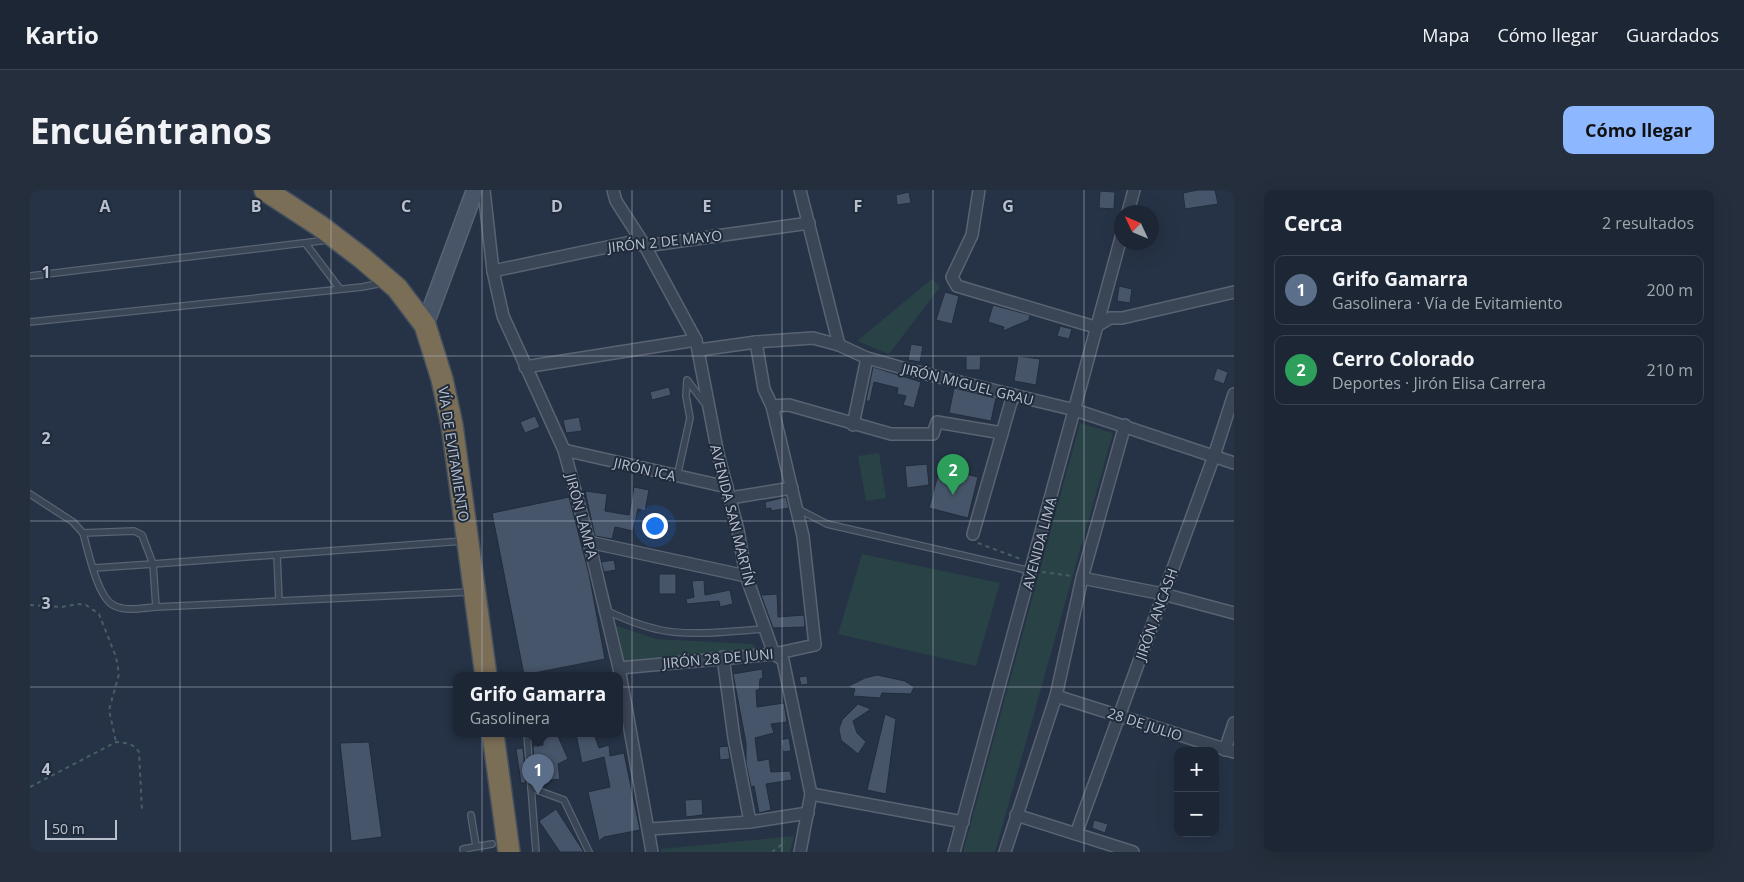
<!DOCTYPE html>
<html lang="es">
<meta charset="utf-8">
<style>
body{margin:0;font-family:"Open Sans",sans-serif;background:#252e3c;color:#f1f3f6}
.controls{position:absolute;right:15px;bottom:15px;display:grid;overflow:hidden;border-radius:10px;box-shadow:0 5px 20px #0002}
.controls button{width:45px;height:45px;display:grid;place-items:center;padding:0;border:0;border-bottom:1px solid #3a434f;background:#1c2634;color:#f1f3f6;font:25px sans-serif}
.compass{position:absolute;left:1084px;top:15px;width:45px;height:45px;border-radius:50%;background:#1c2634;box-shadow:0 5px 20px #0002;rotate:314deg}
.scale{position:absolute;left:15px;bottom:12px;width:72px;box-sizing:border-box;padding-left:5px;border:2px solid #b8c0ce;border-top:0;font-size:14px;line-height:18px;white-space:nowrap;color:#b8c0ce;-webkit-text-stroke:4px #1f2a3a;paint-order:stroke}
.you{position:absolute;left:624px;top:335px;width:18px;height:18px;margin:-12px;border:4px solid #fff;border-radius:50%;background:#1a73e8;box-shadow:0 0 0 8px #1a73e833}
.badge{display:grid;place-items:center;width:32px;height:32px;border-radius:50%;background:#8db7ff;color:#fff;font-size:16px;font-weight:700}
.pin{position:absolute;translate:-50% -41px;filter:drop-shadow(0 1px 2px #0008)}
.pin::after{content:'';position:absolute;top:26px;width:18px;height:15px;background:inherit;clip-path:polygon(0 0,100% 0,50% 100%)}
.popup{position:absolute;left:423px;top:482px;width:170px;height:65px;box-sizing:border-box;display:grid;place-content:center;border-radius:10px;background:#1c2634;filter:drop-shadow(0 1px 4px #0005);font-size:16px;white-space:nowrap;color:#a0a5ac}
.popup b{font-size:19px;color:#f1f3f6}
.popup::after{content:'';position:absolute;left:50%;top:100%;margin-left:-10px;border:10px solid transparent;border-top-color:#1c2634}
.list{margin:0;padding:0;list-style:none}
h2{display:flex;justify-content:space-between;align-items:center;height:65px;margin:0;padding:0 20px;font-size:21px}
h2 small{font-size:16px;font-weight:400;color:#a0a5ac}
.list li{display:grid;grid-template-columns:32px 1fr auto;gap:15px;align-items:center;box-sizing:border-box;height:70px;margin:0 10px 10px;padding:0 10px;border:1px solid #3a434f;border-radius:10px}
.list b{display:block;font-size:19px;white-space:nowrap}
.list p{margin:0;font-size:16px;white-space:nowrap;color:#a0a5ac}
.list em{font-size:16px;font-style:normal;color:#a0a5ac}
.map{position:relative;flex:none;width:1204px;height:662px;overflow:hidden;border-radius:10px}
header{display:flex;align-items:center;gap:30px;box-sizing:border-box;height:70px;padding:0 25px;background:#1c2634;border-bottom:1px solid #3a434f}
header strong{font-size:24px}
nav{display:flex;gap:28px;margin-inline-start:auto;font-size:18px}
.intro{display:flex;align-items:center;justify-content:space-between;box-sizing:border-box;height:120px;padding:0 30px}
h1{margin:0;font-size:35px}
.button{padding:12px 22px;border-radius:10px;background:#8db7ff;color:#111;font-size:18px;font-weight:700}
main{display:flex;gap:30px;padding:0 30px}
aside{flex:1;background:#1c2634;border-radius:10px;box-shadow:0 5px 20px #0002}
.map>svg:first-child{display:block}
</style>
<header>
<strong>Kartio</strong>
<nav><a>Mapa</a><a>Cómo llegar</a><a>Guardados</a></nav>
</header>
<div class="intro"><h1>Encuéntranos</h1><a class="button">Cómo llegar</a></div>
<main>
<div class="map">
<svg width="1204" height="662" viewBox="0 0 1204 662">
<rect width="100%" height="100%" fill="#263346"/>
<!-- green -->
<g fill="#284246">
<polygon points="902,89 910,97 859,164 827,151"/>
<polygon points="1050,233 1083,243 965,662 933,662"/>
<polygon points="849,263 856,308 836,311 828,266"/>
<polygon points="832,364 970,393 946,476 808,444"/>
<polygon points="587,436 626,449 723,454 729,463 592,472 582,437"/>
<polygon points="764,646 760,662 631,662 631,659"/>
</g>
<!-- building -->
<g fill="#47556a" stroke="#212c3c">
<polygon points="1168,0 1185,0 1188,14 1155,19 1153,3"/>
<polygon points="1070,1 1085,2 1084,19 1069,18"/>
<polygon points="879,2 881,13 867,15 866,5"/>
<polygon points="1089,96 1102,99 1100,113 1087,111"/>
<polygon points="915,102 929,106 922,134 906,130"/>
<polygon points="963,115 1000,125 999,130 973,141 974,137 958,132"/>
<polygon points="1030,136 1042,139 1039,149 1027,146"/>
<polygon points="881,154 893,156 890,172 878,170"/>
<polygon points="936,166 951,166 950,180 936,180"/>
<polygon points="988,166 1010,169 1006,195 984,191"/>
<polygon points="843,177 891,192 884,218 873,215 876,206 867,204 868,198 844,192 840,211 836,211"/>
<polygon points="1187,178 1198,182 1194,194 1183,190"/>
<polygon points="639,197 641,205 622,210 620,202"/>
<polygon points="924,198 966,208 961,231 919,223"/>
<polygon points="505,226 510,237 495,243 490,232"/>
<polygon points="549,227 552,241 536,243 533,230"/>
<polygon points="897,274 899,295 877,298 875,276"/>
<polygon points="910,278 948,287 938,328 899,318"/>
<polygon points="604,297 619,300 615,321 608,319 603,341 585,337 582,349 565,346 555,301 577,304 575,321 599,325"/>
<polygon points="539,307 559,384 575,469 494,485 462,323"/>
<polygon points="756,307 759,318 741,321 741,318 736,319 735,312"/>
<polygon points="584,370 586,380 574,382 571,372"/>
<rect x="629" y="384" width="17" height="20"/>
<polygon points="674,390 675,405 700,400 703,414 690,417 689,411 657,414 656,409 664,407 662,391"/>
<polygon points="747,404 748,427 774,425 775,437 743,438 731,405"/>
<polygon points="732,479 733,488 730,489 729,500 726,500 727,517 754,513 757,532 741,534 744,543 725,548 728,571 739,569 741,582 760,581 762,590 736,594 741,620 729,623 724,596 721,597 716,573 716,553 703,484"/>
<polygon points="847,485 875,491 884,497 881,504 852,503 850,508 823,506 825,499 817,497 835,488"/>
<polygon points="777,486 778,494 771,495 769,487"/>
<polygon points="828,514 841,519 823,531 827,543 836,552 828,564 811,550 809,539 812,530"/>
<polygon points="855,524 866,529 856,604 837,600"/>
<polygon points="527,544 538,569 528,574 530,589 505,592 503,556 513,555 513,548"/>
<polygon points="546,544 564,544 569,558 579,555 580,566 594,563 610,640 574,647 569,651 558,602 580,597 574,567 552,573"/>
<polygon points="759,548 761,561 753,562 751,550"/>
<polygon points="339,552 352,647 321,651 310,553"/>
<polygon points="698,556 700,569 690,570 689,557"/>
<polygon points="493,558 496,593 491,593 486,559"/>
<polygon points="672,609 673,625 656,627 655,610"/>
<polygon points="526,619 552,659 554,662 530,662 509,631"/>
<polygon points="1064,630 1078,634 1075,643 1062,638"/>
</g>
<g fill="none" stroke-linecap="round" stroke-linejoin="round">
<defs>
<g id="lane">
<polyline points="276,54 310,99"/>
<polyline points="0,86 298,50"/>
<polyline points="0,132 332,97 353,93"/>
<polyline points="647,287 660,228 656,206 657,190 676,215"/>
<polyline points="0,304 43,332 53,343 104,341 112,345 123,374 64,378"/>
<polyline points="768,319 797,334 1001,381"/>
<path d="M53,343C58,360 67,406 83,415C95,422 113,418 126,417"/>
<polyline points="433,351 123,374 126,417 440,402"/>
<polyline points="247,366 249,411"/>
<path d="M575,420C592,428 608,435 626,439C657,447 702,441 734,439"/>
<polyline points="497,544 506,662"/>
<polyline points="501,598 534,610 559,662"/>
<polyline points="441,625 446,656"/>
<polyline points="434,662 433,659 462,654"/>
</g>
<g id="street">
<polyline points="454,0 463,81 473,126 534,260 559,352 589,478 622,662"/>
<polyline points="583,0 586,11 615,56 666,150 688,264 708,340 716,386 744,464 753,470 781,604 770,662"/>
<polyline points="770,0 809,155"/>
<polyline points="949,0 942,45 922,87 927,96 1065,137 1080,128 1092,128 1204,102"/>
<polyline points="1098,22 1104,0"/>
<polyline points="463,81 601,52 615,56 779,33"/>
<polyline points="669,160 726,152 783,148 809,155 837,168 876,179 1045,220 1204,273"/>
<polyline points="495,177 666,150"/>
<polyline points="742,216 759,215 861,244 903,244 907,232 972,243"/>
<polyline points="823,235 837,168"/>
<polyline points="534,260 697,297"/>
<polyline points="700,308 762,298"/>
<polyline points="943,344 983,205"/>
<polyline points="559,352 716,386"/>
<polyline points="1052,388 1133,404 1204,423"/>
<polyline points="693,467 704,548 720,632"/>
<polyline points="589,478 744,464 785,455 773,346 742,216 734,199 726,152"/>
<polyline points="1026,506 1204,562"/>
<polyline points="1195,560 1204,533"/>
<polyline points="781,604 933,632"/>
<polyline points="986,625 1103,662"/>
<polyline points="620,639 720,632 778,623"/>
<polyline points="1046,644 1184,266 1204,204"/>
<polyline points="924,662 1092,44"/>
<polyline points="975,662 1026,506 1052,388 1095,235"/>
</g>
<polyline id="secondary" points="395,135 445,0"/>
<g id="highway">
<polyline points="235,0 290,36 332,68 367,98 395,135 412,189 422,235 456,486"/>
<polyline points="463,544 479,662"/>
</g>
</defs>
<!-- lane casing -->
<use href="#lane" stroke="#596372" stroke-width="8"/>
<!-- street casing -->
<use href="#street" stroke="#596372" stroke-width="14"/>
<!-- secondary casing -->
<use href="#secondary" stroke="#596372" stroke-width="19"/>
<!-- highway casing -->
<use href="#highway" stroke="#45505f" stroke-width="24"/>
<!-- path -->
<g stroke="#465f62" stroke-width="2" stroke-dasharray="4 4" stroke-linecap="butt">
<polyline points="948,353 993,370"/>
<polyline points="1012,382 1042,386"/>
<polyline points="0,415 32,417 47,414 56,415 69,424 86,467 89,484 79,520 86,552"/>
<path d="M0,597L86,552C96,553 103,553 109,562L112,620"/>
<polyline points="742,662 755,652"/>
</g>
<!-- lane -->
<use href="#lane" stroke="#3a4555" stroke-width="5.5"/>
<!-- street -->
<use href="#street" stroke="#3a4555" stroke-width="11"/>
<!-- secondary -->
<use href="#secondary" stroke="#485468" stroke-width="16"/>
<!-- highway -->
<use href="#highway" stroke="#7b6e57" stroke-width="21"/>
</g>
<!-- grid -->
<path fill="none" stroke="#b8c0ce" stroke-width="1" stroke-opacity="0.55" d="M150,0V662M301,0V662M452,0V662M602,0V662M752,0V662M903,0V662M1054,0V662M0,166H1204M0,331H1204M0,497H1204"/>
<g text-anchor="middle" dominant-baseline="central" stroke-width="4" stroke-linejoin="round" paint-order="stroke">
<!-- street labels -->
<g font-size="14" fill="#b8c0ce" stroke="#1f2a3a">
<text transform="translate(635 51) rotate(-6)">JIRÓN 2 DE MAYO</text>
<text transform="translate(938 194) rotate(14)">JIRÓN MIGUEL GRAU</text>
<text transform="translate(424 264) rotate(81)">VÍA DE EVITAMIENTO</text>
<text transform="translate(615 279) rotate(13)">JIRÓN ICA</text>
<text transform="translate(703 325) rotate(76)">AVENIDA SAN MARTÍN</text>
<text transform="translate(552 326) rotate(75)">JIRÓN LAMPA</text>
<text transform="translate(1009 353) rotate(-75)">AVENIDA LIMA</text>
<text transform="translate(1126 424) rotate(-70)">JIRÓN ANCASH</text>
<text transform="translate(688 468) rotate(-5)">JIRÓN 28 DE JUNI</text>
<text transform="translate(1115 534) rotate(18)">28 DE JULIO</text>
</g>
</g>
<g font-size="16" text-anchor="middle" font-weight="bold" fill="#b8c0ce" stroke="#1f2a3a" stroke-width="4" stroke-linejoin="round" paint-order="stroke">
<text x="75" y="22">A</text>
<text x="226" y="22">B</text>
<text x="376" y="22">C</text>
<text x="527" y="22">D</text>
<text x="677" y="22">E</text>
<text x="828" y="22">F</text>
<text x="978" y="22">G</text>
<text x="16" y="88">1</text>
<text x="16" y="254">2</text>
<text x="16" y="419">3</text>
<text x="16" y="585">4</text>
</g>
</svg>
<div class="controls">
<button>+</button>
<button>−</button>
</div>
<svg class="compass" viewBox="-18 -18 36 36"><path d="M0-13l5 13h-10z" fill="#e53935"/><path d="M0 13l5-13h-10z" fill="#a0a5ac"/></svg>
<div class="scale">50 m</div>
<div class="you"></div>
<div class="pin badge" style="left:508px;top:605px;background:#5c6f8a">1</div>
<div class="popup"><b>Grifo Gamarra</b>Gasolinera</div>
<div class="pin badge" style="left:923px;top:305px;background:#2e9e5b">2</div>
</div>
<aside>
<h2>Cerca<small>2 resultados</small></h2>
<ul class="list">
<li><span class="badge" style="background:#5c6f8a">1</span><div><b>Grifo Gamarra</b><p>Gasolinera · Vía de Evitamiento</p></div><em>200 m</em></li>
<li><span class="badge" style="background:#2e9e5b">2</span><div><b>Cerro Colorado</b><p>Deportes · Jirón Elisa Carrera</p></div><em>210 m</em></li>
</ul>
</aside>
</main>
